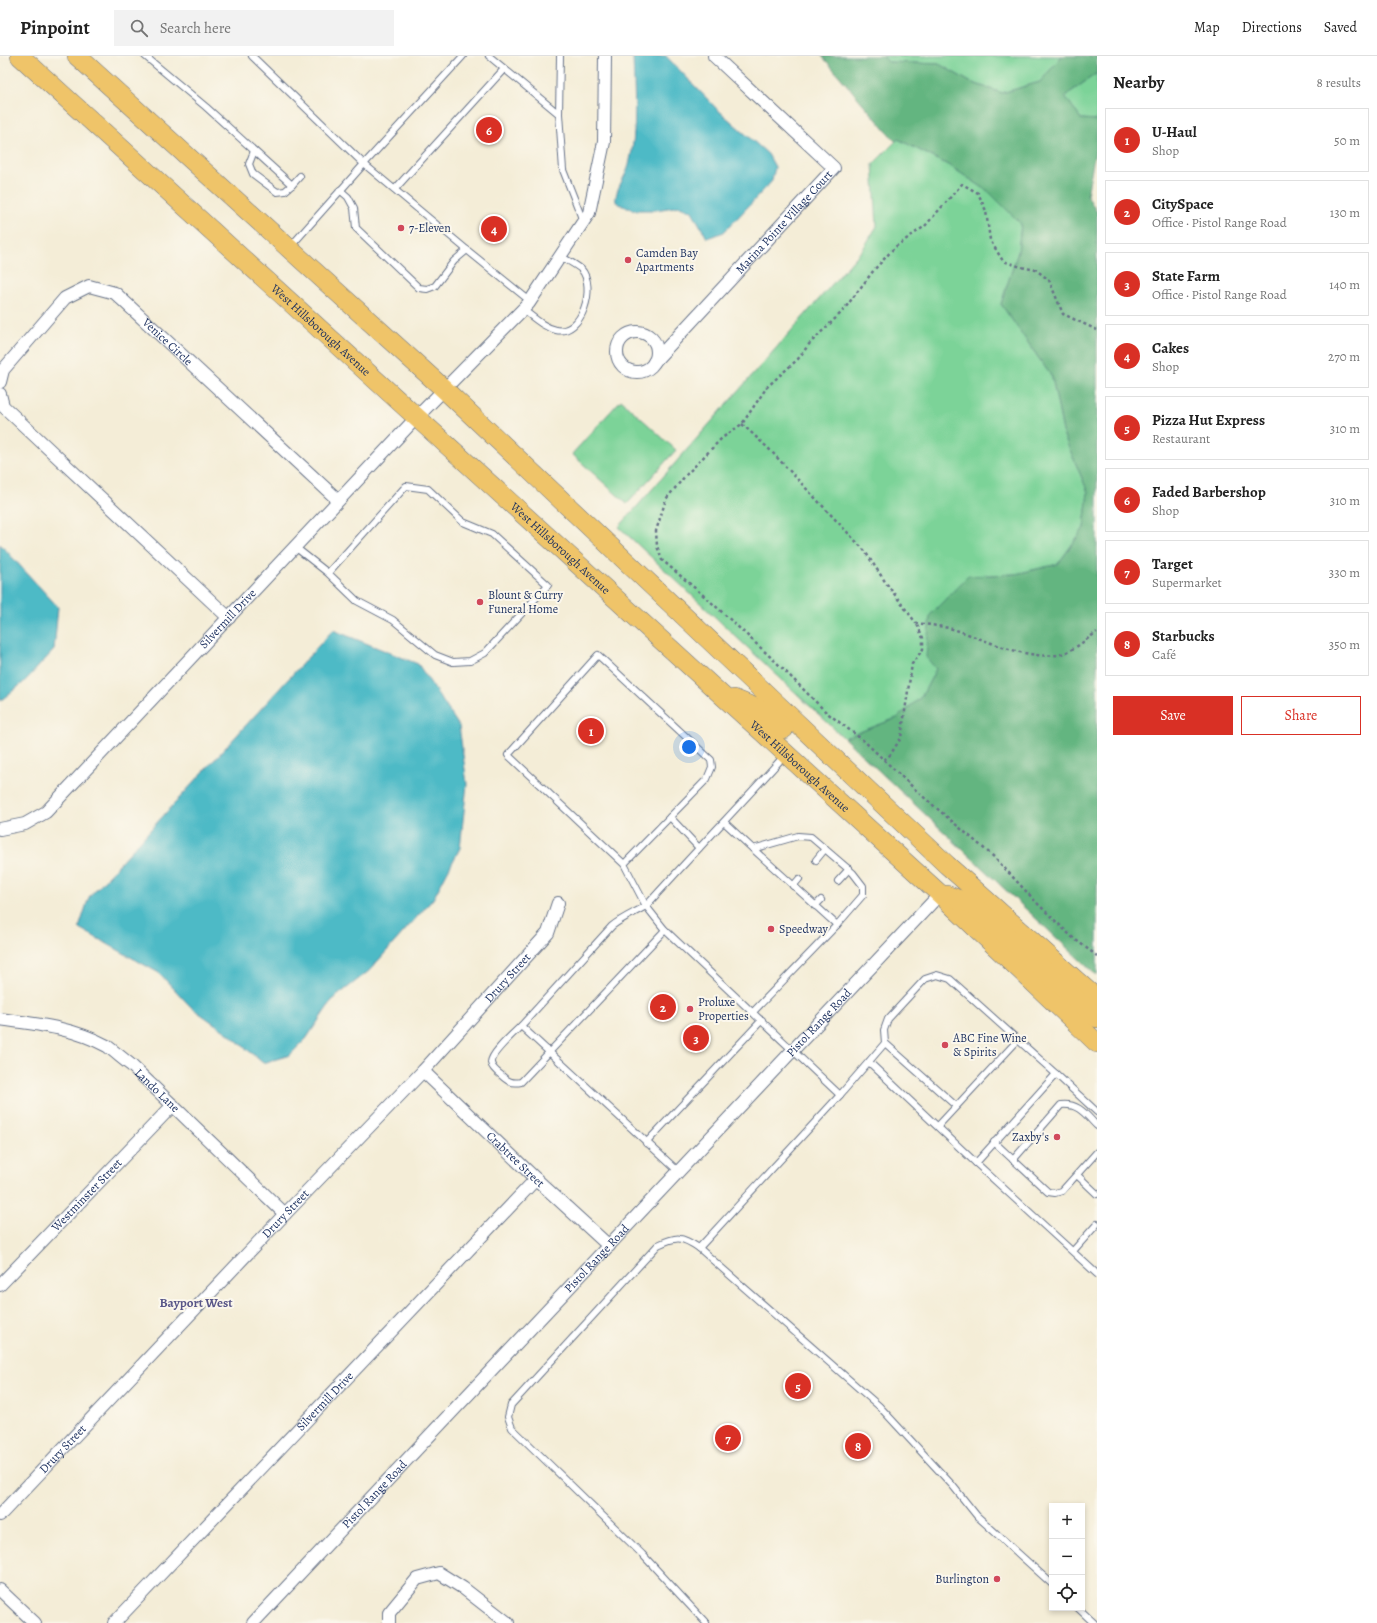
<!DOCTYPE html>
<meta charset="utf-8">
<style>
body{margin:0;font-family:Alegreya,serif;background:#f2f2f2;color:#222}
.controls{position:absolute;right:12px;bottom:12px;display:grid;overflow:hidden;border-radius:0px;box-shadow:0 2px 6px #0003}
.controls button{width:36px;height:36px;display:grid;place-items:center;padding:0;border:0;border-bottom:1px solid #e0e0e0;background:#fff;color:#222;font:20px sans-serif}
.you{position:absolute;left:689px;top:691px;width:14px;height:14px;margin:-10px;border:3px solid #fff;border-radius:50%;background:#1a73e8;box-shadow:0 0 0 6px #1a73e833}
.badge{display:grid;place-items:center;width:26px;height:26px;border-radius:50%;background:#d93025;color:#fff;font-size:13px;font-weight:700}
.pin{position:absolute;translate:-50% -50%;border:2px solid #fff;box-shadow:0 1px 4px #0006}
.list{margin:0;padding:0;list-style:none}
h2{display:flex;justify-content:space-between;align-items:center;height:52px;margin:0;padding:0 16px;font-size:17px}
h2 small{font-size:13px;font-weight:400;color:#767676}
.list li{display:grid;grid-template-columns:26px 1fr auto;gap:12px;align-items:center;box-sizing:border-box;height:64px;margin:0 8px 8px;padding:0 8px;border:1px solid #e0e0e0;border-radius:0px}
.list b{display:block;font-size:15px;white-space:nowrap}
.list p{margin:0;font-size:13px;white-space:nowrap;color:#767676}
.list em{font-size:13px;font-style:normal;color:#767676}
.actions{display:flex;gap:8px;padding:12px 16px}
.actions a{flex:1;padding:9px 0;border:1px solid #d93025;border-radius:0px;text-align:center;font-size:14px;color:#d93025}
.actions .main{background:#d93025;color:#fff}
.icon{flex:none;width:22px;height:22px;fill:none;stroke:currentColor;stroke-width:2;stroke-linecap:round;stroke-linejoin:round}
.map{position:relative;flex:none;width:1097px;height:1567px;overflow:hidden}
header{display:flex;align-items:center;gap:24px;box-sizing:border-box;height:56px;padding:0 20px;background:#fff;border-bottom:1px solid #e0e0e0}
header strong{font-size:19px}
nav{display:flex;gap:22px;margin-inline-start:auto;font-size:14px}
.search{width:280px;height:36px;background:#f2f2f2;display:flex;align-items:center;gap:10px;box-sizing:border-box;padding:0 14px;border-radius:0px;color:#767676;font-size:15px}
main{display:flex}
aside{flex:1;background:#fff}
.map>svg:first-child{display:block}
</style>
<header>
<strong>Pinpoint</strong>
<div class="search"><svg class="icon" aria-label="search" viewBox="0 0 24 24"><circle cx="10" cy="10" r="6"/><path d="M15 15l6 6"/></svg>Search here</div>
<nav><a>Map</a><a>Directions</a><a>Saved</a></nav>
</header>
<main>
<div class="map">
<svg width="1097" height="1567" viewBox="0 0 1097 1567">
<rect width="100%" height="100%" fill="#fbf7ec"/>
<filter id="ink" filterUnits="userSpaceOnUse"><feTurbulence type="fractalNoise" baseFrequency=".025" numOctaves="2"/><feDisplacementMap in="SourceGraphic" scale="8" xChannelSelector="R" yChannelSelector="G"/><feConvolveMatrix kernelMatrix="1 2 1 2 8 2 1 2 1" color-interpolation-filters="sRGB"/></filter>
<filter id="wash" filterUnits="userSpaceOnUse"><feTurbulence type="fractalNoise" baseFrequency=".012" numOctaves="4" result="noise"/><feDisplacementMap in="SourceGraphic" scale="16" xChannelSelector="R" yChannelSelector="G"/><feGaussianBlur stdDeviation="0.9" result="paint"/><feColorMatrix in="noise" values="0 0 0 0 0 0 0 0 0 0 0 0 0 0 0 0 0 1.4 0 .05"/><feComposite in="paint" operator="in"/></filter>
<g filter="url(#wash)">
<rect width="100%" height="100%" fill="#f4edd7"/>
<!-- green -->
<g fill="#7bd398" stroke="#4b817b">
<polygon points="883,0 1062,0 1040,26 1002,37 970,26 939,8 887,6"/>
<polygon points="1097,17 1097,64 1081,63 1065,40"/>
<polygon points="898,83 950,110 988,135 1021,168 1018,196 1001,248 1052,321 1064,380 1088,436 1084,472 1058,508 1016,518 968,520 936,613 922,640 897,662 844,682 619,471 863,193 877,170 873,108"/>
<polygon points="621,344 676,394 627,448 572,398"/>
</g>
<!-- forest -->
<polygon fill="#64b580" stroke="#40726f" points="822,0 883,0 888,6 939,8 970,26 1002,37 1040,26 1062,0 1097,0 1097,17 1065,40 1081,63 1097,64 1097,86 1087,139 1097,156 1097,920 844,682 897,662 922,640 936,613 926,601 930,559 968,520 1016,518 1058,508 1084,472 1088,436 1064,380 1052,321 1001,248 1018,196 1021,168 988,135 950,110 898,83 895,85"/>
<!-- water -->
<g fill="#4dbac6" stroke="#347492">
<path d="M633,0H666L717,53L768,98L775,111L772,125L745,154L724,176L707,182L692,155L680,150L656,154H635L623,150L616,146C614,134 626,121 629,109C638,74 634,36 633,0Z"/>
<polygon points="0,488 58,551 54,594 24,626 0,645"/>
<polygon points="333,574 418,608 459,670 467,728 460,792 433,843 369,915 333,943 306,983 290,999 263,1007 229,978 192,952 159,917 79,872 89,841"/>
</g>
</g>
<g filter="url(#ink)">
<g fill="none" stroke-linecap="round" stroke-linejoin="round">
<defs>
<g id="service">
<polyline points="145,0 206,51 292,129 300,120"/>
<polyline points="252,0 364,108 463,0"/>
<polyline points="489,0 559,58 563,114 583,165"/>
<polyline points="559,58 560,0"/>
<polyline points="254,95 249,108 253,118 277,136 285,135 292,129"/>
<polyline points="395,133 504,13"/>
<polyline points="340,134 348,141 354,152 356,172 419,232 427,233 435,230 454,205 467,194"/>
<polyline points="291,190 364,108 467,194 530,245"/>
<path d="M522,253C533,261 543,271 556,274C582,280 597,230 581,213C575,208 567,204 560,200"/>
<polyline points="295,491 328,517 357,545 393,564 435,599 453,606 470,605 485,597 548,529 492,478 463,466 428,433 406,430 328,517"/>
<path d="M785,699C739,750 692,799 646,850L665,874L840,1039"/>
<polyline points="670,761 699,792"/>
<polyline points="724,766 753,793 798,780 811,781 853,817 863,830 863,839 837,869 753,956"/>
<polyline points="753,793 837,869"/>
<polyline points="816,804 825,793"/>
<path d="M624,808L707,723L712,711L711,704L598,599L508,699L624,808L646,850C634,857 622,862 612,870L521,970L679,1116"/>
<polyline points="838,825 849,813"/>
<polyline points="793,830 799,823"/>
<polyline points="815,850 821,844"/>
<path d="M521,970C514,977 490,998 491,1007C492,1012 497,1016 501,1019C507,1025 512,1028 521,1026L665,874"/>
<polyline points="885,987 956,1050"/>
<polyline points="869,1006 976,1107 1097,1218"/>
<polyline points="1056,1018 1097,1056"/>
<polyline points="938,1070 1018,984"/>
<polyline points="994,1086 1048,1136 1055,1137 1062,1135 1097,1096"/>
<polyline points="646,1087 762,964"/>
<path d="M1013,1104L1061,1049C1079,1047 1086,1059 1097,1070"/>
<polyline points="1077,1119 1097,1138"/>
<polyline points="699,1192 840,1039 885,987 884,974 888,963 925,923 937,919 950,923 1056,1018 976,1107"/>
<polyline points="1073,1195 1097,1168"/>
<polyline points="1078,1552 1094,1567"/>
<path d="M706,1567L642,1498L512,1372L508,1361L511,1349L658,1189C677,1180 681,1180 699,1192L879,1350L953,1430L977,1460L1052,1528"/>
</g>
<g id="minor">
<circle cx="637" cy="296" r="20"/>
<path id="s1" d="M654,306L834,112L714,0"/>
<path id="s2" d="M0,326L3,314L65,242L89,230L115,237L338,444"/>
<polyline points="0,338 3,350 229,562"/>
<path id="s3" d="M0,773L25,768L46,756L416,362L529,247L589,157L604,86L605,0"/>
<path id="s4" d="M0,963C37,968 74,972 107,990C115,996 123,1003 131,1009L285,1158"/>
<path id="s5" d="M423,1015L536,1123L609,1190"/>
<path id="s6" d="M0,1229L173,1049"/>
<path id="s7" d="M0,1459L285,1158L423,1015L548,877L558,847"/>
<polyline points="0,1534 35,1567"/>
<path id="s8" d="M114,1567L536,1123"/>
<path id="s9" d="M253,1567L940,838"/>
<polyline points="389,1567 389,1557 417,1523 439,1517 463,1532 508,1567"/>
</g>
<g id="primary">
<path id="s10" d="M20,0L940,838L1097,987"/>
<polyline points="77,0 444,333 947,809 1097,943"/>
<polyline points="734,643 766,656 784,673"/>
<polyline points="946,839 972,848 1097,962"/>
</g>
</defs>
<!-- service casing -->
<use href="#service" stroke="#677288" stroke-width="8"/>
<!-- minor casing -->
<use href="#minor" stroke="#677288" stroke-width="14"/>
<!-- primary casing -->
<use href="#primary" stroke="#677288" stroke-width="20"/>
<!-- path -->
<g stroke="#677288" stroke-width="2.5" stroke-dasharray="3 3" stroke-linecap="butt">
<polyline points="1097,274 1063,258 1049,224 1036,214 1021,211 1003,205 990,184 986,155 978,137 962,128 925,170 895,191 874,214 842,256 810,287 798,303 767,331 742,368 722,382 686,419 666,443 656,475 657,490 662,504 710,545 777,607 826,656 864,685 920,738 994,801 1038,848 1072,881 1097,900"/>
<path d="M742,368L770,394L864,494L886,527L916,567C930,569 943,570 956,574C987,584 1022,603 1057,599C1071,597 1085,584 1097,576"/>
<polyline points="884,704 890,699 901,682 912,608 923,593 923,582 917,568"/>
</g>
<!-- service -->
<use href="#service" stroke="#fff" stroke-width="6"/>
<!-- minor -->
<use href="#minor" stroke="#fff" stroke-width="12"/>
<!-- primary -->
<use href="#primary" stroke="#efc469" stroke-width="19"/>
</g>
</g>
<!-- markers -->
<g fill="#d1495b" stroke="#fbf7ec" stroke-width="1.5">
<circle cx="401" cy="172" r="4"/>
<circle cx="628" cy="204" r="4"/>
<circle cx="480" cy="546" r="4"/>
<circle cx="771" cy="873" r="4"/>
<circle cx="690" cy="953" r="4"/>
<circle cx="945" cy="989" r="4"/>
<circle cx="1057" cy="1081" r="4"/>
<circle cx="997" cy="1523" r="4"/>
</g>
<g text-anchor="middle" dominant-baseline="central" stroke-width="4" stroke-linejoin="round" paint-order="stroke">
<!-- street labels -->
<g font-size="12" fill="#1b2f5e" stroke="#fbf7ec">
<text stroke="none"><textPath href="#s1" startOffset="191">Marina Pointe Village Court</textPath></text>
<text stroke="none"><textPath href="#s10" startOffset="407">West Hillsborough Avenue</textPath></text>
<text stroke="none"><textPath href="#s2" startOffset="233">Venice Circle</textPath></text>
<text stroke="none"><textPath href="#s10" startOffset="731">West Hillsborough Avenue</textPath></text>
<text stroke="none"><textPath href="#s3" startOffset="315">Silvermill Drive</textPath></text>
<text stroke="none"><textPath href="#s10" startOffset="1055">West Hillsborough Avenue</textPath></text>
<text stroke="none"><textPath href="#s7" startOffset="739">Drury Street</textPath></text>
<text stroke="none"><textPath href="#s9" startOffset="825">Pistol Range Road</textPath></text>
<text stroke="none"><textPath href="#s4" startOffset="178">Lando Lane</textPath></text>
<text stroke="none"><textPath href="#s5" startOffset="128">Crabtree Street</textPath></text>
<text stroke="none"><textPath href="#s6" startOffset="125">Westminster Street</textPath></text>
<text stroke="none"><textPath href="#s7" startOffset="415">Drury Street</textPath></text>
<text stroke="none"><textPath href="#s9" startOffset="501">Pistol Range Road</textPath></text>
<text stroke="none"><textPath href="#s8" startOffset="306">Silvermill Drive</textPath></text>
<text stroke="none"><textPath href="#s7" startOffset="91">Drury Street</textPath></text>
<text stroke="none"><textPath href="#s9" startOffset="177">Pistol Range Road</textPath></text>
</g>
<!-- poi labels -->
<g font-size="12" fill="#1b2f5e" stroke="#fbf7ec" text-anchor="start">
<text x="409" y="172">7-Eleven</text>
<text x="636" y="197">Camden Bay<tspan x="636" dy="14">Apartments</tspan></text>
<text x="488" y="539">Blount &amp; Curry<tspan x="488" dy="14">Funeral Home</tspan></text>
<text x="779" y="873">Speedway</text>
<text x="698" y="946">Proluxe<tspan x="698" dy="14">Properties</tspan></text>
<text x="953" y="982">ABC Fine Wine<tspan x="953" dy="14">&amp; Spirits</tspan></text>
<text x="1049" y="1081" text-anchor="end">Zaxby's</text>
<text x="989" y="1523" text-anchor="end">Burlington</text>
</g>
<!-- neighbourhood labels -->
<g font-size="13" font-weight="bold" fill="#585688" stroke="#fbf7ec">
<text x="196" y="1246">Bayport West</text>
</g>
</g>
</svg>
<div class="controls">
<button>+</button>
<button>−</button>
<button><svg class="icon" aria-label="locate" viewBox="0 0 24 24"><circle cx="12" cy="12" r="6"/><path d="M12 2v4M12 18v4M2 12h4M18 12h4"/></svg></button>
</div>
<div class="you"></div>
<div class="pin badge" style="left:591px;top:675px">1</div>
<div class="pin badge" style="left:663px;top:951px">2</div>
<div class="pin badge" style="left:696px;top:982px">3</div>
<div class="pin badge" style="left:494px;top:173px">4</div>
<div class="pin badge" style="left:798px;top:1330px">5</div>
<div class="pin badge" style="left:489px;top:74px">6</div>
<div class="pin badge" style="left:728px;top:1382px">7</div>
<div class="pin badge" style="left:858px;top:1390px">8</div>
</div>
<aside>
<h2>Nearby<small>8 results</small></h2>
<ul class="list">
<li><span class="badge">1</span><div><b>U-Haul</b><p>Shop</p></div><em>50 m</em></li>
<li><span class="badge">2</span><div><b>CitySpace</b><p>Office · Pistol Range Road</p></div><em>130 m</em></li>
<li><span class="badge">3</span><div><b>State Farm</b><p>Office · Pistol Range Road</p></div><em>140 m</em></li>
<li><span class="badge">4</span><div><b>Cakes</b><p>Shop</p></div><em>270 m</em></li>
<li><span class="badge">5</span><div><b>Pizza Hut Express</b><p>Restaurant</p></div><em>310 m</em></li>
<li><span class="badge">6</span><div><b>Faded Barbershop</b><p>Shop</p></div><em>310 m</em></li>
<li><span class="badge">7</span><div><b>Target</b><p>Supermarket</p></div><em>330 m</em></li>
<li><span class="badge">8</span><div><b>Starbucks</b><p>Café</p></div><em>350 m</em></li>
</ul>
<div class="actions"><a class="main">Save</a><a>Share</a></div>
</aside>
</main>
